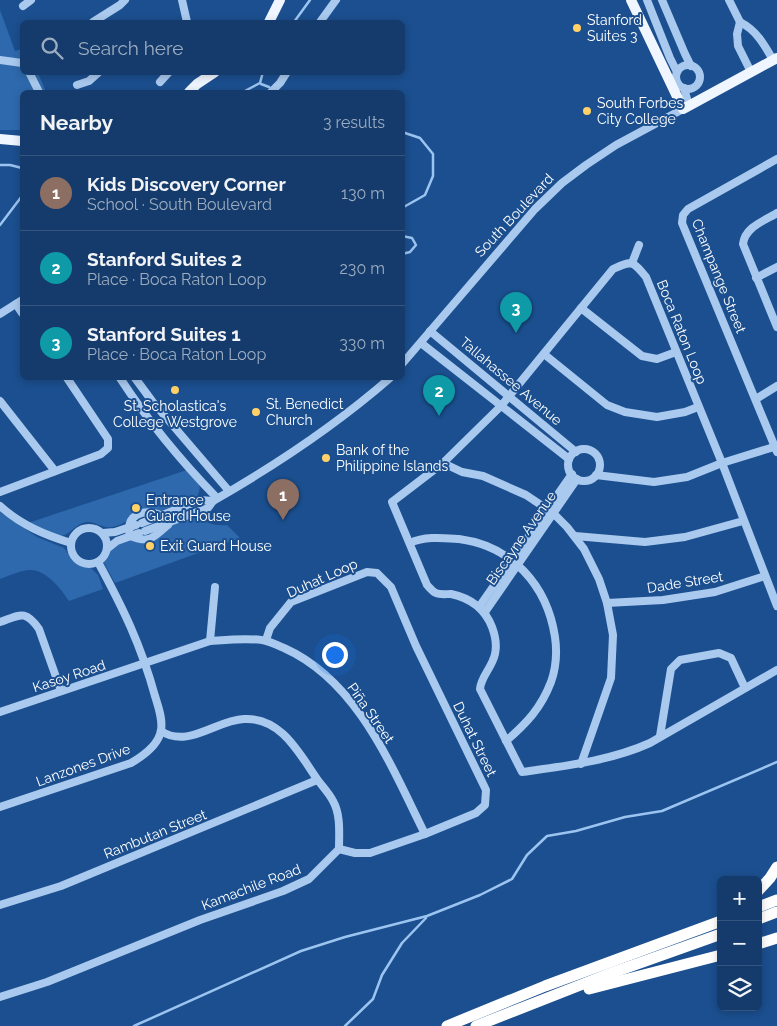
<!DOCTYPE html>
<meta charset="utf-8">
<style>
body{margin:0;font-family:Raleway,sans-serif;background:#1d4271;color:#f1f3f6}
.controls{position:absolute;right:15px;bottom:15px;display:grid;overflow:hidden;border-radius:8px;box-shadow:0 2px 8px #0003}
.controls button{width:45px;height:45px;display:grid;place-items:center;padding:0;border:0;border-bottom:1px solid #33557e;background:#143b6b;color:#f1f3f6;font:25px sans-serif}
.you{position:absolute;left:334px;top:654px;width:18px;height:18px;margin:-12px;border:4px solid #fff;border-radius:50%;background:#1a73e8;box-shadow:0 0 0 8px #1a73e833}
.badge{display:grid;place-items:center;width:32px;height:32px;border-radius:50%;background:#ffd166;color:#fff;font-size:16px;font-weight:700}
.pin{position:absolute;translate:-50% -41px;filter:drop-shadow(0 1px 2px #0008)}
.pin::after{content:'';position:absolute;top:26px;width:18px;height:15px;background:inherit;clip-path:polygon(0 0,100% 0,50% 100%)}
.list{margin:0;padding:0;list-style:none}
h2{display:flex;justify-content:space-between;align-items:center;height:65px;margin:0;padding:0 20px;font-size:21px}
h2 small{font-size:16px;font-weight:400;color:#9dadc1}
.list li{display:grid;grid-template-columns:32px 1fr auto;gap:15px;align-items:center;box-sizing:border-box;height:75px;padding:0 20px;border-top:1px solid #33557e}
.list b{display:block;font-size:19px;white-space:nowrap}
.list p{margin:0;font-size:16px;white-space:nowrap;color:#9dadc1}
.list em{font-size:16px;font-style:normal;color:#9dadc1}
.icon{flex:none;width:28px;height:28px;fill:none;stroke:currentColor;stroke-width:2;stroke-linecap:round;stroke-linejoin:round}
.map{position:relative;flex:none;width:777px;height:1026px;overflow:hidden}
.search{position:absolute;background:#143b6b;box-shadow:0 2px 8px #0003;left:20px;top:20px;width:385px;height:55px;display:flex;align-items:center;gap:12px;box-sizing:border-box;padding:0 18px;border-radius:8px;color:#9dadc1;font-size:19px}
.panel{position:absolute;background:#143b6b;box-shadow:0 2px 8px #0003;left:20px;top:90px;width:385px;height:290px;border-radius:8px}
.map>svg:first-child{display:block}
</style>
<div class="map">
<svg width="777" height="1026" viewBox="0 0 777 1026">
<rect width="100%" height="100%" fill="#1b4f8f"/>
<!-- green -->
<g fill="#2e69ad">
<polygon points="0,10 15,51 22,49 22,72 38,73 46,92 22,92 22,130 0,130"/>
<path d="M187,470C196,480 204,483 197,497C175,506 153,513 130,520C124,522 119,526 112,527C103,529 96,521 86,522C75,524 70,536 59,536L28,523Z"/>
<path d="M0,512L37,537L64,548L72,559L83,567L91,568L98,575L103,589L69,601C61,589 47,570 30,570C21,570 9,576 0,579Z"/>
<path d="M198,516C207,524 215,526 227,525L240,538L115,583L104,563L112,548L129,540L145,543L158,538L164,531L172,525Z"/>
</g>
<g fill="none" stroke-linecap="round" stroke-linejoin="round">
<!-- stream -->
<g stroke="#9cc4f0" stroke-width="2.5">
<polyline points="294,22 310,0"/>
<polyline points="261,84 269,87"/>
<polyline points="243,92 260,83 263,72"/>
<polyline points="281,92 283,92"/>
<polyline points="402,132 420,138 433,154 433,176 425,195 402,208"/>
<polyline points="0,165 10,165 22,168"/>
<polyline points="0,225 22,196"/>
<polyline points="402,236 412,238 416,245 410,252 402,254"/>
<polyline points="134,1026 301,951 345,937 427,916 480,895 512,879 527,855 547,836 576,831 625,817 662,811 777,762"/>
<polyline points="345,1026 373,999 382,975 402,943 426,918"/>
</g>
<!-- minor -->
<g stroke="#a9c9ee" stroke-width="8">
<polyline points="182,0 187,22"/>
<polyline points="647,0 670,58 677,72"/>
<polyline points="662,0 685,54 691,66"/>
<polyline points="729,0 740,22 737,34 738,46 751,72"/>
<polyline points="23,6 31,0"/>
<polyline points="93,22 120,5 125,0"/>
<polyline points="320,22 336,0"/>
<path d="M740,22C756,30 764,44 773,60"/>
<polyline points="0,60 22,63"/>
<circle cx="688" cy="77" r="12"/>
<polyline points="29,72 39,92"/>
<polyline points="160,82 169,72"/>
<polyline points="77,85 89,81 99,72"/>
<polyline points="684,88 689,106"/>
<polyline points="271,92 280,83 287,72"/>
<polyline points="777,159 688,209 683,215 682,223 777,452"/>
<path d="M777,213C764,221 745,227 743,244L777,327"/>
<polyline points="632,263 639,245"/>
<polyline points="756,278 777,267"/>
<polyline points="16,304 22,313"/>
<polyline points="581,308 642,356 657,359 676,352"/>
<polyline points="0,314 22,300"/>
<polyline points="430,331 576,452"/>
<polyline points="421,343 569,459"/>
<polyline points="544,354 607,405 625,412 657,417 685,412 698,407"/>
<polyline points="402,364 535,209 562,183 586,165 616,145 683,109"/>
<path d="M120,378C148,421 181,461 217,498"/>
<polyline points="135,378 152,401 229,491"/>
<polyline points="756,399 777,386"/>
<polyline points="0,401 55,471"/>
<circle cx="584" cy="465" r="16"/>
<polyline points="443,463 462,472 483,476 526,495 553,513 567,527 584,549 599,579 607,603 613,635 611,678 581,764"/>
<polyline points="596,475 654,482 687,477 722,463 777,446"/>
<polyline points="0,492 101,454 108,448 108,439 67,378"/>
<path d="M0,506C21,525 45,535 71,543"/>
<path d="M161,515C143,508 125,515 130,536C151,544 153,537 168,525"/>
<polyline points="142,523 200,500 213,501"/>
<circle cx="89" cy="546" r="18"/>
<path d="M145,531L208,508L213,501C276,465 336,425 390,378"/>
<polyline points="103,533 115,532 136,525"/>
<polyline points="575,536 645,542 685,537 743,521"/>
<path d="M410,543C425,536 443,538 459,539C512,546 547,585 555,637C557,651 556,668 551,682C541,708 527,723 506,741"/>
<polyline points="107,549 117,541 139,533"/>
<polyline points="607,603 663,600 715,592 765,576"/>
<path d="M777,606L722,463L646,277C633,261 632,260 613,269L501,406L443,463L392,502L427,585C429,587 433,592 436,593C440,595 446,594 451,594C470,598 485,609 492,627C495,635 497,645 495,654C492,668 481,676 480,689L522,772C565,766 610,761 650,743L777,670"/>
<polyline points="479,607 572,474"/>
<polyline points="485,612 577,479"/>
<path d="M0,622C20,615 25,609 39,629L61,691"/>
<polyline points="266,640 270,628 291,602 367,572 377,573 391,587 416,646 486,790 485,805 476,813 425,834 370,853 355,853 339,849"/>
<polyline points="210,641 215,587"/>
<path d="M0,712L210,641C225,640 252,637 266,641C272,642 278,646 284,648C358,681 391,766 425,834"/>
<polyline points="660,736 671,669 680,660 719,653 731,658 745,688"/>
<path d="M0,807L131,763C143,756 159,745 161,730C163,719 158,706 155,696C141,645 123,608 98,562"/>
<polyline points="0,905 61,886 317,780"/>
<path d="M0,997L47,982L200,920L283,891L309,879L339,849C339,834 341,815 333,801C329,793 322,786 317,779C299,753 281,717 244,719C216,720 188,749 161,731"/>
</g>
<!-- major -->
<g stroke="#f0f6ff" stroke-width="10">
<polyline points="631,0 683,109 777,58"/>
<polyline points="269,22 280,0"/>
<polyline points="189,92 197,84 215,72"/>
<polyline points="0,139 22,141"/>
</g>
<!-- highway -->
<g stroke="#fff" stroke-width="11">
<polyline points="758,891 770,878 777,867"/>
<polyline points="758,907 777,900"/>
<polyline points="758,919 777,912"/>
<polyline points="758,944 777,938"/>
<polyline points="589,989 721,955"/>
<polyline points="447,1026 545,986 721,921"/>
<polyline points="476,1026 606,975 721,934"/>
</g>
</g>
<!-- markers -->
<g fill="#ffd166" stroke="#1b4f8f" stroke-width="2">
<circle cx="577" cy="28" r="5"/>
<circle cx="587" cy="111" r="5"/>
<circle cx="175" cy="390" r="5"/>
<circle cx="256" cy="412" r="5"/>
<circle cx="326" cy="458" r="5"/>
<circle cx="136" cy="508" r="5"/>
<circle cx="150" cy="546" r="5"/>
</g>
<g text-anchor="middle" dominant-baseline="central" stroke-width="4" stroke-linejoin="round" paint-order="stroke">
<!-- poi labels -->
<g font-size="14" fill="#fff" stroke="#1b4f8f" text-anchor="start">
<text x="587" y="20">Stanford<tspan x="587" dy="16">Suites 3</tspan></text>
<text x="597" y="103">South Forbes<tspan x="597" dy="16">City College</tspan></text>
<text x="266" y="404">St. Benedict<tspan x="266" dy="16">Church</tspan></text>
<text x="175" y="406" text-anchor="middle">St. Scholastica's<tspan x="175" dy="16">College Westgrove</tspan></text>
<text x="336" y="450">Bank of the<tspan x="336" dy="16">Philippine Islands</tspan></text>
<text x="146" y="500">Entrance<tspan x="146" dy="16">Guard House</tspan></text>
<text x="160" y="546">Exit Guard House</text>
</g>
<!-- street labels -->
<g font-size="14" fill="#fff" stroke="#1b4f8f">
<text transform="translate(514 215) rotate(-47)">South Boulevard</text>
<text transform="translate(719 276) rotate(68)">Champange Street</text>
<text transform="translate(682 332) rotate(68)">Boca Raton Loop</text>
<text transform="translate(511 381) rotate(40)">Tallahassee Avenue</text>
<text transform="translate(521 538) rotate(-55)">Biscayne Avenue</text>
<text transform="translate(322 578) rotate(-24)">Duhat Loop</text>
<text transform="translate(685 582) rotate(-9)">Dade Street</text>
<text transform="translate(69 676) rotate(-18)">Kasoy Road</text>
<text transform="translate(371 713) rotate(55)">Piña Street</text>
<text transform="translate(475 739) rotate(64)">Duhat Street</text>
<text transform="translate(83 765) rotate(-20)">Lanzones Drive</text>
<text transform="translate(155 834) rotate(-22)">Rambutan Street</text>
<text transform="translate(251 887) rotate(-21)">Kamachile Road</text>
</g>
</g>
</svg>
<div class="controls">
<button>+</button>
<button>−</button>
<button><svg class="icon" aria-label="layers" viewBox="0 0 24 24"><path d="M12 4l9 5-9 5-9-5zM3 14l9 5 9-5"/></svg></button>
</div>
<div class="you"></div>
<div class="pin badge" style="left:283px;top:520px;background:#8d6e63">1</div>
<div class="pin badge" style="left:439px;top:416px;background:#0f9aa8">2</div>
<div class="pin badge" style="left:516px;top:333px;background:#0f9aa8">3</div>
<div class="search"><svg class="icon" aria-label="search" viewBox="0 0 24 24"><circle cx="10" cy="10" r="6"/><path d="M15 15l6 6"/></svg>Search here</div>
<section class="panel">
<h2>Nearby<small>3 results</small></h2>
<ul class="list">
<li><span class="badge" style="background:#8d6e63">1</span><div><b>Kids Discovery Corner</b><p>School · South Boulevard</p></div><em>130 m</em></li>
<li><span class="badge" style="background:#0f9aa8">2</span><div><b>Stanford Suites 2</b><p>Place · Boca Raton Loop</p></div><em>230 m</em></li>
<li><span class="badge" style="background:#0f9aa8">3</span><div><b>Stanford Suites 1</b><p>Place · Boca Raton Loop</p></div><em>330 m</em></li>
</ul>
</section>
</div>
